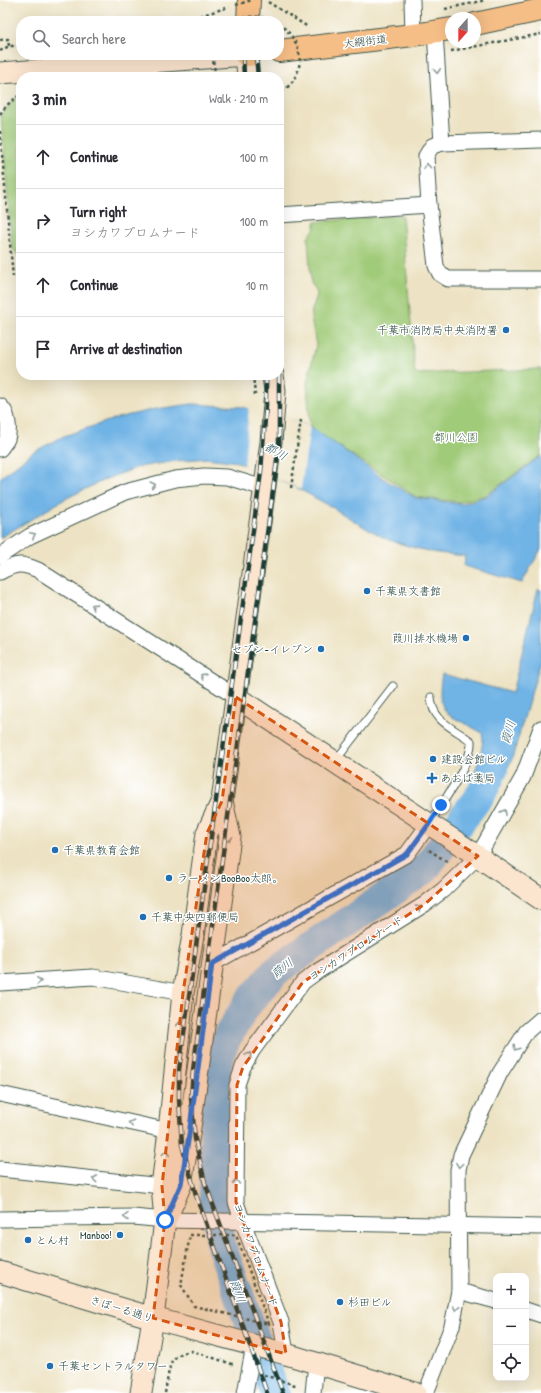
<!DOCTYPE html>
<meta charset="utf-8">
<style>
body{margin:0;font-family:"Patrick Hand","Klee One",sans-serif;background:#f2f2f3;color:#2b2b33}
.controls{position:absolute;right:12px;bottom:12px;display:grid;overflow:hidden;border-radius:8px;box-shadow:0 4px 16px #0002}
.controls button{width:36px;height:36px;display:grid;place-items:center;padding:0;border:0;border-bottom:1px solid #e1e1e2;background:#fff;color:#2b2b33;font:20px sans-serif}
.compass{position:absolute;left:445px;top:12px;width:36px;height:36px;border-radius:50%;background:#fff;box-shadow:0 4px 16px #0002;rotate:201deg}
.stop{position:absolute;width:12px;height:12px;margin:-9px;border:3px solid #1a73e8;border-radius:50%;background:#fff}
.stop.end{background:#1a73e8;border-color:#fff;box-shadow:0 1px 4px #0008}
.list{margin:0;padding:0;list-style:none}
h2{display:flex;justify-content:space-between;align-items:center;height:52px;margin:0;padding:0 16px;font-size:17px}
h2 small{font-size:13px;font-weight:400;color:#7c7c81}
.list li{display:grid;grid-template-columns:26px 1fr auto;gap:12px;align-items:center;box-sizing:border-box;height:64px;padding:0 16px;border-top:1px solid #e1e1e2}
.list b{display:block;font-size:15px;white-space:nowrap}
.list p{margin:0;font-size:13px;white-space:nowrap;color:#7c7c81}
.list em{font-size:13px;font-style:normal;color:#7c7c81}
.icon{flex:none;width:22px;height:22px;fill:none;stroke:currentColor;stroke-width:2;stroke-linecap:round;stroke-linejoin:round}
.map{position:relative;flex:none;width:541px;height:1393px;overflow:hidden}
.search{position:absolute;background:#fff;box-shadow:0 4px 16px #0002;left:16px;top:16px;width:268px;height:44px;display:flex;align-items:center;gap:10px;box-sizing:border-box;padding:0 14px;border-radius:16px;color:#7c7c81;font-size:15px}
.panel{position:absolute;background:#fff;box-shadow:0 4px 16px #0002;left:16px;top:72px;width:268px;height:308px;border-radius:16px}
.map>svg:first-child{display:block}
</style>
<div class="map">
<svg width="541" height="1393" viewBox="0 0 541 1393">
<rect width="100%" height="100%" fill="#fff"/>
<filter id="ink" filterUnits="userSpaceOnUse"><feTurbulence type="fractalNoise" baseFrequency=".025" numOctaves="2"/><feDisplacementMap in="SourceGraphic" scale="8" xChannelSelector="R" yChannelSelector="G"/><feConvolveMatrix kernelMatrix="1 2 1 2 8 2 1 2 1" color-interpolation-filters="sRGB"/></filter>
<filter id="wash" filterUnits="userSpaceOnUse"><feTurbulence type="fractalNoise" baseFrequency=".012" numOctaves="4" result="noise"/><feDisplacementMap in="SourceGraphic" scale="16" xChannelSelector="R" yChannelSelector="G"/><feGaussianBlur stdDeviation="0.9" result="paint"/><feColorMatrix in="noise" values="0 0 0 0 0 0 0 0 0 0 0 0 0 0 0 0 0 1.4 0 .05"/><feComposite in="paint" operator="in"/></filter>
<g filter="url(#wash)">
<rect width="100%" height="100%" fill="#ede3c4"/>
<!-- green -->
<g fill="#a0cb78" stroke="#608456">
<polygon points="21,96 21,260 12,247 1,115 16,97"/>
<polygon points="402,215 415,374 541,369 541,455 486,495 460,502 416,497 310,427 307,383 316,345 311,318 312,310 317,295 316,290 311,283 308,238 315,228 315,222"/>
</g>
<!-- water -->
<g fill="#70b3e5" stroke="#48788c">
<polygon points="192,404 243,407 310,426 387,481 416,498 461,504 487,496 541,456 541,549 522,583 464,566 465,556 437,553 415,548 389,540 364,527 330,506 299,489 238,462 207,458 176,461 139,467 106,479 65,499 0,538 0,478 33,452 64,436 117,418 156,409"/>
<path d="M538,589L541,590V660L512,759L499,786L481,811L464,800L472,788L474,776L481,751L483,740L482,733C452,714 434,719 442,674L512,693Z"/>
</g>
<!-- pier -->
<polygon fill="#ede3c4" points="249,407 310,426 301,489 244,467"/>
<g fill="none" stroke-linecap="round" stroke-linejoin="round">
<!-- river -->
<polyline stroke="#70b3e5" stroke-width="30" points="275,1393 222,1248 214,1198 215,1087 218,1059 226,1039 248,1003 276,971 424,870 481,794 493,770"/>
</g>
</g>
<g filter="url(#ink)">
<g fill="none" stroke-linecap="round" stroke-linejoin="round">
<defs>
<g id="lane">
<polyline points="336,760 393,686"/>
<path d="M430,823C441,804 473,762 471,741C454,728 432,722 431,697"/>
</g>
<g id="street">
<polyline points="412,0 413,35"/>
<polyline points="435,32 442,143"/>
<polyline points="541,140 442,143 432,146 426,156 429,205 436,266 440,274 448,279 541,279"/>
<polyline points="279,215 429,205"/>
<path d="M0,406C8,412 10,429 7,439C5,443 2,446 0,449"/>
<polyline points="0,556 30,536 125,492 175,479 204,476 227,477 264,488"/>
<path d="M0,572C16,563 22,563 38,570L236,697"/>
<polyline points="212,964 407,854 429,824"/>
<polyline points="0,983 93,977 183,993"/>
<polyline points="0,1094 169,1131"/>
<polyline points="0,1169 162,1186"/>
<polyline points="0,1219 133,1217 165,1220 541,1227"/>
<polyline points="459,1291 496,1301"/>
<polyline points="526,1310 541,1315"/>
<polyline points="286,1354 281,1322 242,1220 236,1202 237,1085 243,1067 252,1051 303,982 318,971 425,904 443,890 478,856 523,777 541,728"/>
<polyline points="245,1393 254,1346"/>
<polyline points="313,1393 316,1363"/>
<polyline points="426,1393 452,1326 459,1291 458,1170 461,1155 500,1073 526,1032 541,1019"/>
</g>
<g id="secondary">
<polyline points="0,73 246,55 248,77"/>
<polyline points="236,697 461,845 541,899"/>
<polyline points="166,1219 181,1184 189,1135 230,837 222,801"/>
<polyline points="0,1272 153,1318 286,1354 415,1393"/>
<polyline points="141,1393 153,1318 165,1220 162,1186 169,1131 183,993 193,935 207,833 222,801 271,442 275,391 273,375"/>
</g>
<g id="primary">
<polyline points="248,21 249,0"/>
<polyline points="475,24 541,10"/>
<polyline points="279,51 413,35 451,29"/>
<polyline points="246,55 249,55"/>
</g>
</defs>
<!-- lane casing -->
<use href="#lane" stroke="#3e564a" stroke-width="9"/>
<!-- street casing -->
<use href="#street" stroke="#3e564a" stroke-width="17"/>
<!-- secondary casing -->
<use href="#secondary" stroke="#3e564a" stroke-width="23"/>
<!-- primary casing -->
<use href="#primary" stroke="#3e564a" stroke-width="24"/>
<!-- path -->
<g stroke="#3e564a" stroke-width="2.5" stroke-dasharray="3 3" stroke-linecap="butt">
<polyline points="268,2 308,27"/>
<polyline points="445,9 486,0"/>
<polyline points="183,21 229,7"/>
<polyline points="0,40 8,39 9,46"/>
<polyline points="0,51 9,46 21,46"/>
<polyline points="451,51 541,34"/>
<polyline points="0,114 7,105 21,94"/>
<polyline points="0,131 13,277"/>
<polyline points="253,375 255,395"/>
<polyline points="291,488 301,420"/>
<polyline points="429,850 449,863"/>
<polygon points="190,1235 236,1235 269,1324 194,1306 181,1285"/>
<polyline points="264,1375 298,1386"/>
<polyline points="165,1393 169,1370 172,1360 182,1353 192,1351 235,1365"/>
</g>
<!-- lane -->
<use href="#lane" stroke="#fff" stroke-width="7"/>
<!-- street -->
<use href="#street" stroke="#fff" stroke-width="15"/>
<!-- secondary -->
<use href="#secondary" stroke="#fbe5cf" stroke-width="21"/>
<!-- primary -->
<use href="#primary" stroke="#f6be87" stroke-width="22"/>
<defs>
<g id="rail">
<polyline points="243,55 244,77"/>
<polyline points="256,55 258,77"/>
<polyline points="279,374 279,443 275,476 193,1070 191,1098 195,1139 205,1183 283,1393"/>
<polyline points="266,375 266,405 261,472 179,1070 179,1099 182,1145 196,1195 267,1393"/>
</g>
</defs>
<!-- rail casing -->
<use href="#rail" stroke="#1f3d34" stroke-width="4.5"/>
<!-- rail -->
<use href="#rail" stroke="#fff" stroke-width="3" stroke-dasharray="9" stroke-linecap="butt"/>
<!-- path-bridge -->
<g stroke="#3e564a" stroke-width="2.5" stroke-dasharray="3 3" stroke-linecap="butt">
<polyline points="236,5 252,0"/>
<path d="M232,21C283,0 327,62 279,94"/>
<path d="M213,55C213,63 214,70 218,77"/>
</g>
</g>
<!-- one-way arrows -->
<defs><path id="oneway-chevron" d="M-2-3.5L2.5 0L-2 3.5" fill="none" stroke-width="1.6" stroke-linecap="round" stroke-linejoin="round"/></defs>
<g stroke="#8f9e9a">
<use href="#oneway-chevron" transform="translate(437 71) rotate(86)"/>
<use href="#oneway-chevron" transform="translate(427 166) rotate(-94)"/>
<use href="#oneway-chevron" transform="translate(153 485) rotate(-14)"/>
<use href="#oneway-chevron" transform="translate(33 535) rotate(-27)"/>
<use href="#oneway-chevron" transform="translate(94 606) rotate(-147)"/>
<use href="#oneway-chevron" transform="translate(203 676) rotate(-147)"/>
<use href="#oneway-chevron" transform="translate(504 812) rotate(-61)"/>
<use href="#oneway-chevron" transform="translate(419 908) rotate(-32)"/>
<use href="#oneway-chevron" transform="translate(39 981) rotate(-3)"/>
<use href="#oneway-chevron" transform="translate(516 1048) rotate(123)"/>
<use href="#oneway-chevron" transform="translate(249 1055) rotate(-60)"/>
<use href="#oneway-chevron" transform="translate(131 1123) rotate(-168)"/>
<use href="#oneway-chevron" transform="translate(459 1165) rotate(98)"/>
<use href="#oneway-chevron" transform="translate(95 1179) rotate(-174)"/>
<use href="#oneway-chevron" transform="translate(236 1182) rotate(-90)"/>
<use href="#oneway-chevron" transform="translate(126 1217) rotate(179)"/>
<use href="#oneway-chevron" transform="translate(456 1308) rotate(101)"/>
</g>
<g stroke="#8d9182">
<use href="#oneway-chevron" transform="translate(229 839) rotate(90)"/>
<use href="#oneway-chevron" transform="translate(199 896) rotate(-82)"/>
<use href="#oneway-chevron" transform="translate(180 1024) rotate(-84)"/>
<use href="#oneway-chevron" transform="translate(166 1153) rotate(-82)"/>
</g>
</g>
<g fill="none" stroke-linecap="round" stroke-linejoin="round" filter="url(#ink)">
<!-- route -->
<polyline stroke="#1a73e8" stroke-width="5" points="165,1220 181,1184 189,1135 212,964 407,854 429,824 441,805"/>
</g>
<!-- marked area -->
<path fill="#d45610" fill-opacity="0.2" stroke="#d45610" stroke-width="3" stroke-dasharray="8 5" stroke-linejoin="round" d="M236,697L478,856L425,904L303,982L243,1067L237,1085L236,1202L281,1322L286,1354L153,1318L165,1220L162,1186L183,993L207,833L222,801Z"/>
<!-- markers -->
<g fill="#1f6fb2" stroke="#fff" stroke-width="1.5">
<circle cx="506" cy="330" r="4"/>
<circle cx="367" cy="591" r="4"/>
<circle cx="466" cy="638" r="4"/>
<circle cx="321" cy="649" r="4"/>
<circle cx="433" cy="759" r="4"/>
<path d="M430 772h4v4h4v4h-4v4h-4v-4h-4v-4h4z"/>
<circle cx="55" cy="850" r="4"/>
<circle cx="169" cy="878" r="4"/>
<circle cx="143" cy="917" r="4"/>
<circle cx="120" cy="1235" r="4"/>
<circle cx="28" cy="1240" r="4"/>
<circle cx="340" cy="1302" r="4"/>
<circle cx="50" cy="1366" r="4"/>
</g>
<g text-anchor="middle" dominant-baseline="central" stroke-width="3" stroke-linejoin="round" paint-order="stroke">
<!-- street labels -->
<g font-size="11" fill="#1f3d34" stroke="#fff">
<text transform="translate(365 41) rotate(-7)">大網街道</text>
<text transform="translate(356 948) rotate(-33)">ヨシカワプロムナード</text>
<text transform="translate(256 1255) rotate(70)">ヨシカワプロムナード</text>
<text transform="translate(122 1309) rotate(17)">きぼーる通り</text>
</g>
<!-- poi labels -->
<g font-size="11" fill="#1f3d34" stroke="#fff" text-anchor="start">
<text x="498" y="330" text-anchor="end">千葉市消防局中央消防署</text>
<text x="375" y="591">千葉県文書館</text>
<text x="458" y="638" text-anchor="end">葭川排水機場</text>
<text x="313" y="649" text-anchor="end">セブン-イレブン</text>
<text x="441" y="759">建設会館ビル</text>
<text x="440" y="778">あおば薬局</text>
<text x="63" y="850">千葉県教育会館</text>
<text x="177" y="878">ラーメンBooBoo太郎。</text>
<text x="151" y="917">千葉中央四郵便局</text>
<text x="112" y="1235" text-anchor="end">Manboo!</text>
<text x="36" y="1240">とん村</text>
<text x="348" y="1302">杉田ビル</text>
<text x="58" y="1366">千葉セントラルタワー</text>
</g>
<!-- park labels -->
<g font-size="11" fill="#3f6045" stroke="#fff">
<text x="456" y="437">都川公園</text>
</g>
<!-- water labels -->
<g font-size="12" font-style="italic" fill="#376069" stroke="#fff">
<text transform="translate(276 451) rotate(29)">都川</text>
<text transform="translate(508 732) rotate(-74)">葭川</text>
<text transform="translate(282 968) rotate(-39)">葭川</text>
<text transform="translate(238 1291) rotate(70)">葭川</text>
</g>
</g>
</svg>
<div class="controls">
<button>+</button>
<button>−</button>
<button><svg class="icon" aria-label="locate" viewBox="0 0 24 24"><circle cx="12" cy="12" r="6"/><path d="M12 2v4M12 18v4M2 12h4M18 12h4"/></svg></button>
</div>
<svg class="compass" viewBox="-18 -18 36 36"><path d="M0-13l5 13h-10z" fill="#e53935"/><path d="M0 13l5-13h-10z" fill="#7c7c81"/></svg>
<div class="stop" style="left:165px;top:1220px"></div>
<div class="stop end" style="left:441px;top:805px"></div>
<div class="search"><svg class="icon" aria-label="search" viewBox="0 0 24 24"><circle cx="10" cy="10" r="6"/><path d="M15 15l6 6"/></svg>Search here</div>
<section class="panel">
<h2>3 min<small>Walk · 210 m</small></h2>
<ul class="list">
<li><svg class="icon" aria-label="ahead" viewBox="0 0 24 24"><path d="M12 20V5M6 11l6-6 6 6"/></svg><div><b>Continue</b></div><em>100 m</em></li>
<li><svg class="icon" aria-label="right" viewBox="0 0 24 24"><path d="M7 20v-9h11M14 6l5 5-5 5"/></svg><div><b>Turn right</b><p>ヨシカワプロムナード</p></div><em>100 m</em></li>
<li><svg class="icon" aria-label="ahead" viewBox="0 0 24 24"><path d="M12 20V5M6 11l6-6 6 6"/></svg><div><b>Continue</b></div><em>10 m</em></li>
<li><svg class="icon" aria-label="arrive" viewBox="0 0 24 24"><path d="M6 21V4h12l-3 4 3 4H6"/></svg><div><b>Arrive at destination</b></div></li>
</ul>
</section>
</div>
